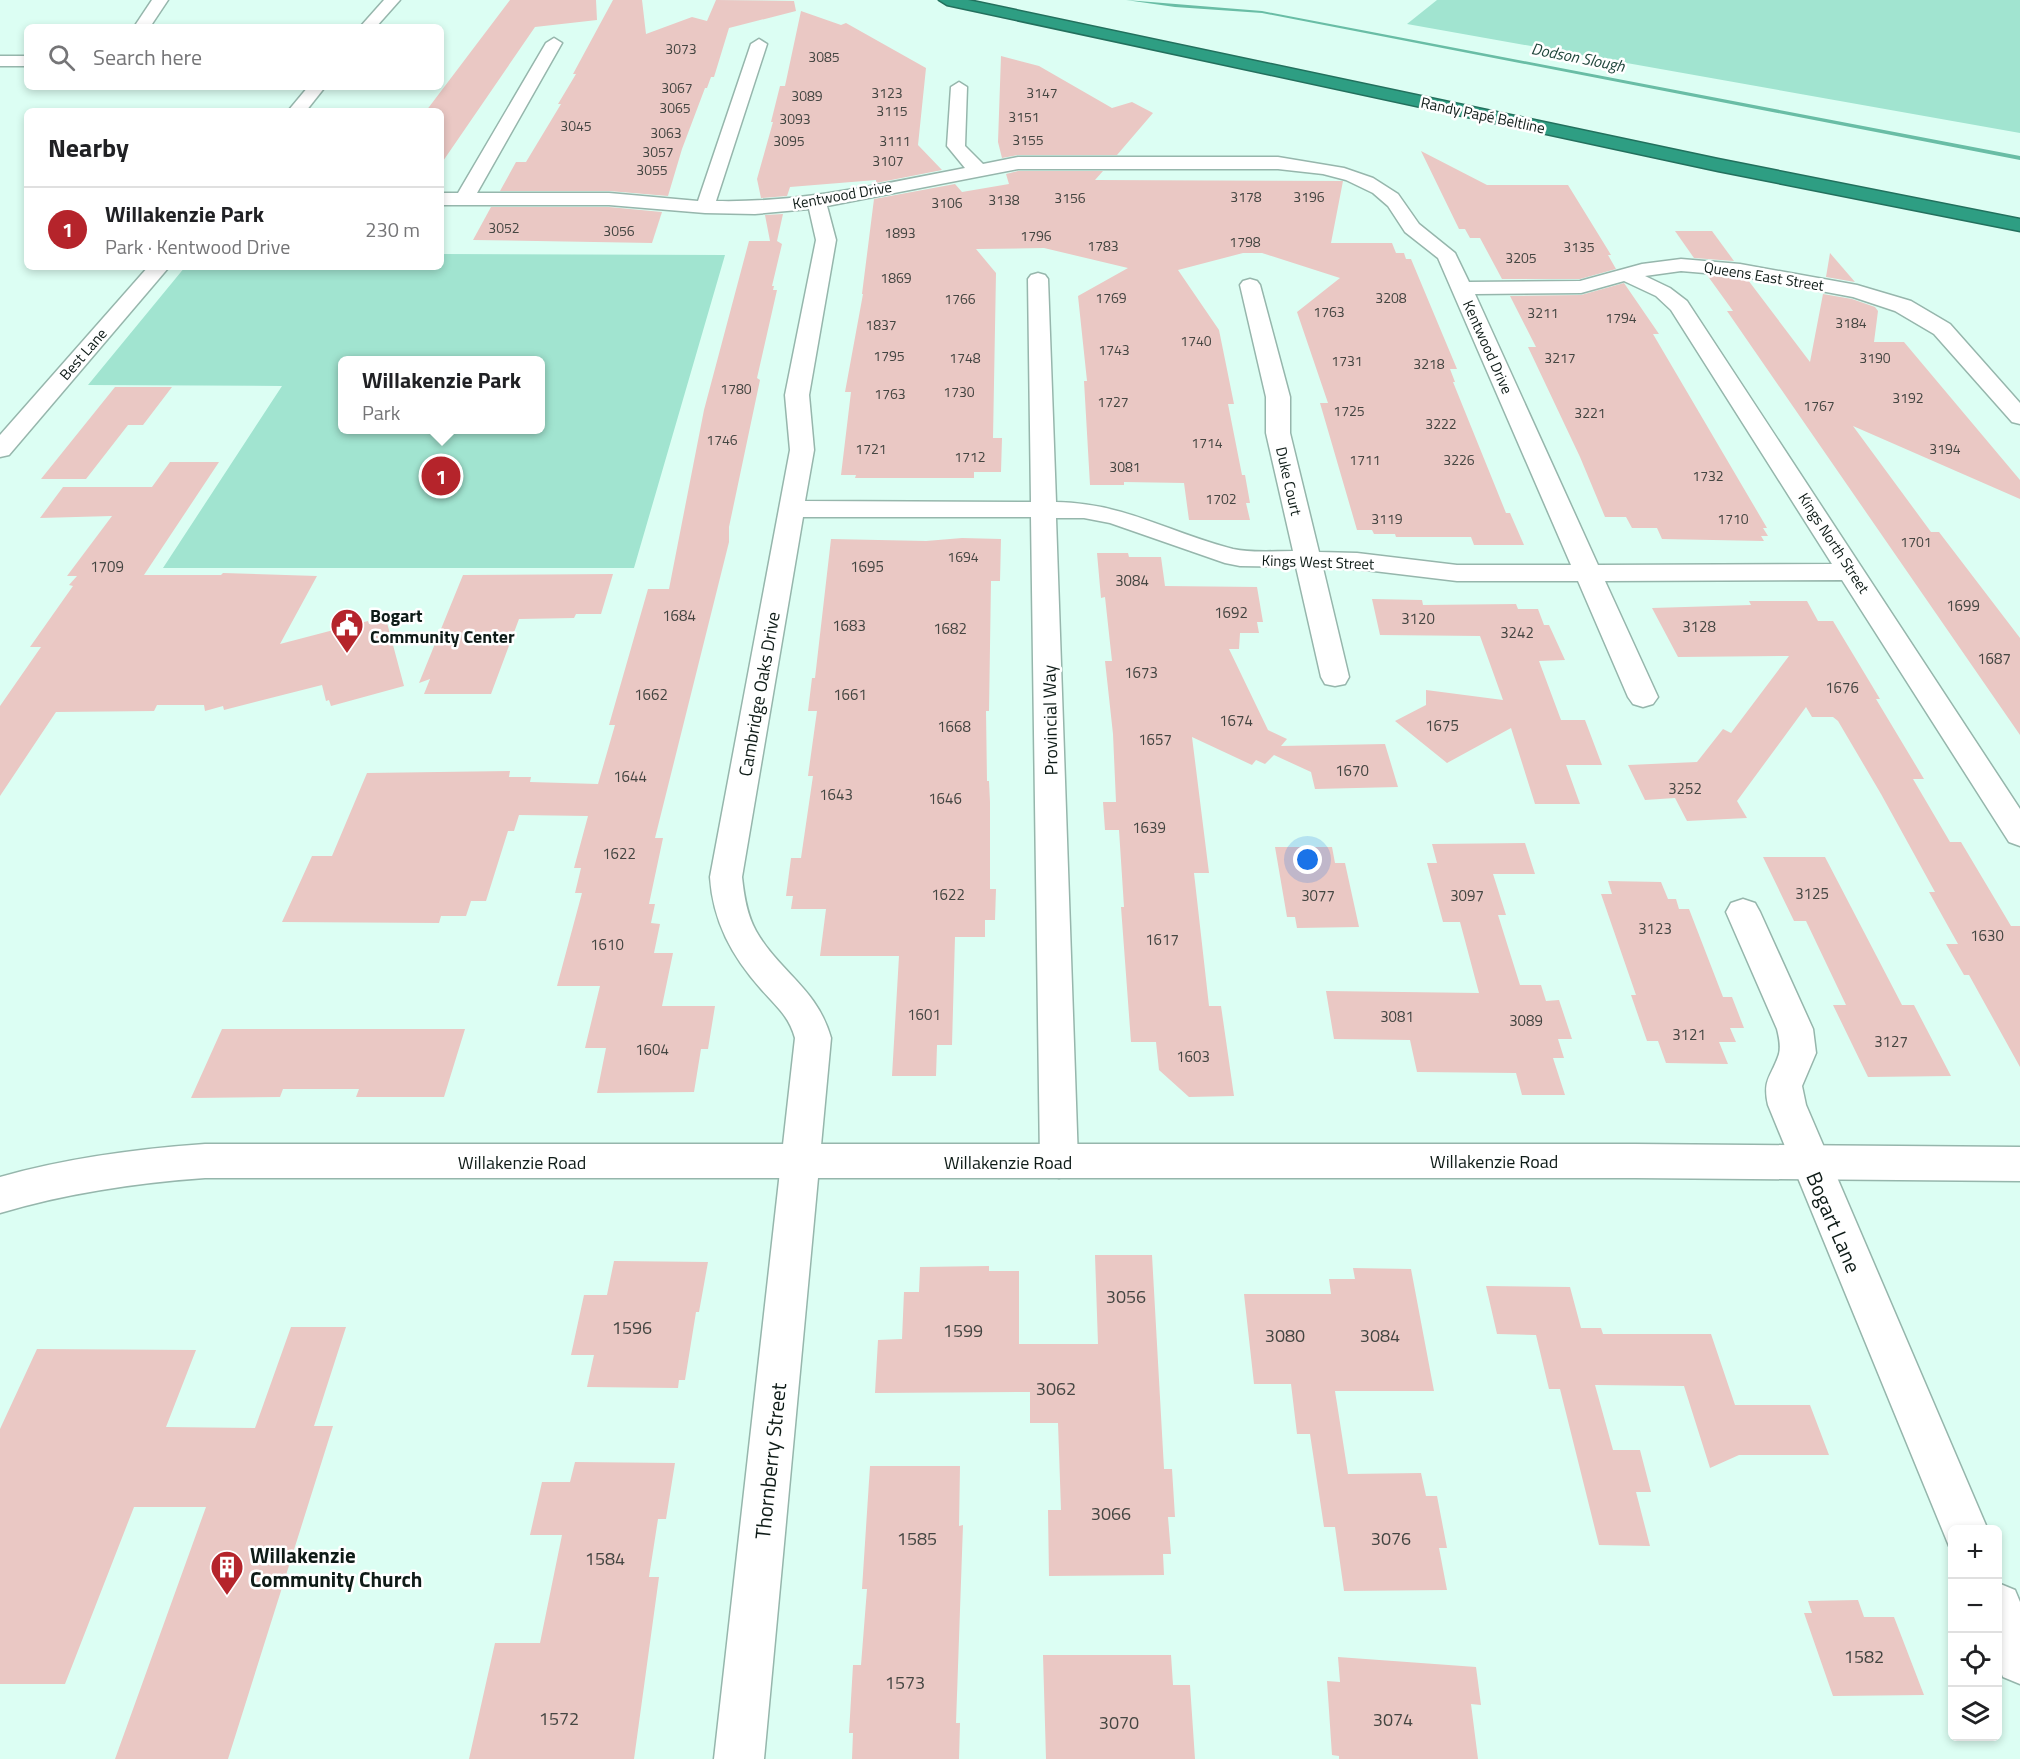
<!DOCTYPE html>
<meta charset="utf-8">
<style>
body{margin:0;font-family:"Titillium Web",sans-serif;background:#f2f2f2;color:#202124}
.controls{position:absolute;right:18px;bottom:18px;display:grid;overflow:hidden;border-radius:9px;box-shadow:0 3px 9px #0003}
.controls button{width:54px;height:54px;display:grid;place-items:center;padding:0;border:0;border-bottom:2px solid #e0e0e0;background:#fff;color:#202124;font:30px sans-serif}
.you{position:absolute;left:1308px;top:860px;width:21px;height:21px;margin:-15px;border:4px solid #fff;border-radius:50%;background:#1a73e8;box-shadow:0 0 0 9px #1a73e833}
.badge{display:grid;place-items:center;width:39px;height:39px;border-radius:50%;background:#b5242b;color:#fff;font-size:20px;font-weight:700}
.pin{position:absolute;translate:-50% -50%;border:3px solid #fff;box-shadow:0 2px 6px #0006}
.popup{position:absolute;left:338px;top:356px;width:207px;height:78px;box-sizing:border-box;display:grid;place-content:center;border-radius:9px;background:#fff;filter:drop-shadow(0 2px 4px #0005);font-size:20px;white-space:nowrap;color:#757577}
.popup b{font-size:22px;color:#202124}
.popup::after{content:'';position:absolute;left:50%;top:100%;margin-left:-12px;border:12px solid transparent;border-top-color:#fff}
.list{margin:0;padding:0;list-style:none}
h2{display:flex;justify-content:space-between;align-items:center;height:78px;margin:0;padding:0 24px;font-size:26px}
h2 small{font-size:20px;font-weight:400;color:#757577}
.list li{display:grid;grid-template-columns:39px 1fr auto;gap:18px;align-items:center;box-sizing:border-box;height:84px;padding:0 24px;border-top:2px solid #e0e0e0}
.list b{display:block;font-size:22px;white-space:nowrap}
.list p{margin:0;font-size:20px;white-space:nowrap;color:#757577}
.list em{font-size:20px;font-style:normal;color:#757577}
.icon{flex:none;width:33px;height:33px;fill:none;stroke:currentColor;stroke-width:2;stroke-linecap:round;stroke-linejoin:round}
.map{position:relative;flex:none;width:2020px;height:1759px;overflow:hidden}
.search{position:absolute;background:#fff;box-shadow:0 3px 9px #0003;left:24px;top:24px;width:420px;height:66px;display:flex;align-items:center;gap:15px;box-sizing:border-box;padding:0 21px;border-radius:9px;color:#757577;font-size:22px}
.panel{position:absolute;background:#fff;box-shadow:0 3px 9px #0003;left:24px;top:108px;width:420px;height:162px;border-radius:9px}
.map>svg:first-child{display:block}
</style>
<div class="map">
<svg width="2020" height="1759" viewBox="0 0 2020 1759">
<rect width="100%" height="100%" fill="#dcfef3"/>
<!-- green -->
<g fill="#a1e4d0" fill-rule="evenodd">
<polygon points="1437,0 2020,0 2020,133 1407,24"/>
<path d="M441,254L725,255L634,568H163L282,386L88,385L185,267H441ZM342,360H540V430H342Z"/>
</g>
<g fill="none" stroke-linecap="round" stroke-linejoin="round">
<!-- stream -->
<polygon fill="#69bda5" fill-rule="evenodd" points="1126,0 1262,11 2020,156 2020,160 1262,13 1175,7"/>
</g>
<!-- building -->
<g fill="#eac8c4">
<polygon points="510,0 596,0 597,20 535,27 441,164 441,111 426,111"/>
<polygon points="613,0 642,0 646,34 692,17 707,21 716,0 794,1 796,11 729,28 714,77 711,77 707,88 705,88 682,149 668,196 609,191 500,191 516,162 526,162 561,104 558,104 576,74 573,74"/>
<polygon points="801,11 841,25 846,23 926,68 918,145 942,170 876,183 876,180 790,187 787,196 761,198 757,179 773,122 771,122 780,86 785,86"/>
<polygon points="1001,56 1039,66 1112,108 1132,102 1153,113 1117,155 1018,155 1002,158 998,142"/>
<polygon points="1421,151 1487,185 1568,185 1608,250 1611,255 1608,255 1616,269 1580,279 1502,279 1480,238 1470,238 1465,229 1459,229"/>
<polygon points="1018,171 1103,171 1095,180 1343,181 1331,243 1392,243 1396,253 1404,253 1406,259 1411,259 1457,369 1450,369 1455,382 1453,382 1506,513 1510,513 1524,545 1474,545 1471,537 1396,537 1395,534 1374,534 1372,530 1357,530 1320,403 1328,403 1297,312 1340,278 1262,253 1243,253 1178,270 1219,330 1234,404 1228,404 1242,475 1245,475 1250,503 1246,503 1250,520 1189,520 1184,483 1124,482 1124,485 1090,485 1084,381 1087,381 1078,296 1128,268 1044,248 976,249 996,273 993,438 1002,438 1001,472 974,472 974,478 855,478 856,475 841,475 851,392 845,392 863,294 862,294 874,199 955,184 962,192 1009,184 1006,174"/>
<polygon points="491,207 609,207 662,212 652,243 473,240"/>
<polygon points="783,214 777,241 782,244 772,286 774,286 773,290 777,290 757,378 760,380 729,527 729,542 655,838 663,838 649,904 655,904 651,923 660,924 654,953 673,953 662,1006 715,1006 708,1049 701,1049 694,1092 597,1093 606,1048 585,1048 600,986 557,986 582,893 575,893 581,868 574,868 588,816 519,815 514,831 508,831 486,901 471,901 466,916 441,916 439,923 282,922 312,856 332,856 367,773 510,771 509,777 531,777 530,782 598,784 615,725 609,725 648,589 669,589 704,410 749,241 770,241 765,215"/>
<polygon points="1675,231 1712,231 1734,261 1694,258"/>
<polygon points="1830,253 1855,282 1826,277"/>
<polygon points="1707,275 1748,280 1810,362 1823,294 1852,299 1875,307 1878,311 1874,342 1904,342 2020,480 2020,499 1853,426 1931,532 1939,532 2020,638 2020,735 1727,311 1733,311"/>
<polygon points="1624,283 1659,334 1653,334 1767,528 1763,528 1768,536 1761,536 1764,541 1662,539 1657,528 1632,528 1626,517 1605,517 1580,457 1528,347 1536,347 1510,296 1581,295"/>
<polygon points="115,387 172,387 143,425 128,425 86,479 41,479"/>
<polygon points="170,462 219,462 144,575 221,575 223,573 317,576 280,644 368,621 369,624 386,619 404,686 331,706 329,700 326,701 322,685 224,710 223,706 205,711 204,705 157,705 154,711 56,712 0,796 0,706 41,647 30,647 73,586 69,585 77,576 67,576 112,516 40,518 63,487 152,487"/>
<polygon points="962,538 1001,539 1000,581 991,581 989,711 986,711 987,781 989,781 990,802 990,889 996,889 995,920 985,920 985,937 955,937 952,1045 937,1045 936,1076 892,1076 899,956 820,956 826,909 791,909 793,896 786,896 791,858 801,858 813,776 808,776 817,711 808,711 812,678 815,678 831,539 926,541"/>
<polygon points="1097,553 1128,553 1129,557 1161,557 1165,586 1257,587 1263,622 1257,622 1259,633 1240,633 1239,649 1229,649 1268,730 1287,739 1281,746 1385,744 1398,787 1315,789 1311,772 1274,755 1265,764 1256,760 1252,765 1192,737 1209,873 1194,873 1209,1006 1221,1006 1234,1096 1189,1097 1159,1070 1156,1042 1131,1042 1121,907 1124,907 1119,830 1105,830 1103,802 1116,802 1113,734 1105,661 1112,661 1105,597 1101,598"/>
<polygon points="613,574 601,614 576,614 574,618 519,619 491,694 424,694 430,679 419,683 463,575"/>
<polygon points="1372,599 1422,600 1423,605 1516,604 1518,609 1538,609 1544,625 1549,625 1565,660 1539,661 1561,720 1585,720 1602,765 1566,765 1580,804 1535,804 1511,728 1447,763 1395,721 1426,705 1426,690 1503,700 1480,636 1380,635"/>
<polygon points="1749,601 1807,601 1818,621 1833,621 1880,699 1876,699 1924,779 1913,779 1950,842 1961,842 2011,926 2020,926 2020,1067 1969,975 1964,975 1946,944 1958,944 1929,892 1935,892 1881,794 1838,721 1833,717 1812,717 1806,707 1737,801 1747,818 1687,821 1675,798 1645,800 1628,765 1697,762 1723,729 1731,733 1789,656 1678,657 1652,608 1751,605"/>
<polygon points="1525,843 1535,874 1493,874 1506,915 1498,915 1520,985 1541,985 1546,1001 1559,1000 1572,1039 1558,1039 1564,1058 1553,1058 1565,1095 1522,1095 1516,1073 1417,1072 1410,1040 1334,1039 1326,991 1479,993 1460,922 1443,922 1427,863 1437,863 1432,844"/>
<polygon points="1275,847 1332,847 1335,863 1345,863 1359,927 1297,928 1295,917 1287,917"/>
<polygon points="1763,857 1825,857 1902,1005 1914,1005 1951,1076 1868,1077 1833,1005 1846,1005 1806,921 1794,921"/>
<polygon points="1608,881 1661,882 1668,899 1676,899 1679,909 1689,909 1723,997 1732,997 1744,1028 1730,1028 1736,1042 1719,1042 1728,1064 1666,1063 1658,1041 1647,1041 1631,995 1636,995 1601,894 1612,894"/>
<polygon points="222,1029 465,1029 444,1097 356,1097 359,1089 283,1089 280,1097 191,1098"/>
<polygon points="1095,1255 1152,1255 1164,1469 1172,1469 1175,1517 1168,1517 1171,1554 1163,1554 1164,1575 1049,1576 1048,1510 1061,1510 1058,1423 1030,1423 1030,1392 875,1393 878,1340 902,1339 904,1292 919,1292 920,1267 989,1266 989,1271 1019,1271 1019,1344 1098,1344"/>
<polygon points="614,1261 708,1262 699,1312 696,1312 685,1380 679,1380 678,1388 587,1387 594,1355 571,1355 584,1295 607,1295"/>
<polygon points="1353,1268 1411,1269 1434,1391 1335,1391 1348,1474 1421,1473 1426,1496 1437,1496 1447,1548 1439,1548 1447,1590 1344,1591 1335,1527 1324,1527 1310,1434 1297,1434 1291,1384 1254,1384 1244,1294 1331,1294 1329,1279 1355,1279"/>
<polygon points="1486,1286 1570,1287 1581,1328 1601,1328 1603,1334 1711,1334 1735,1405 1810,1405 1829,1455 1739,1455 1710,1468 1684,1386 1595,1385 1613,1450 1640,1450 1651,1492 1636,1492 1650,1546 1599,1545 1560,1389 1549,1389 1536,1335 1497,1334"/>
<polygon points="291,1327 346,1327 314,1426 333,1426 228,1759 115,1759 206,1507 134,1507 65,1684 0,1684 0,1429 37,1349 196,1350 166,1427 255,1428"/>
<polygon points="575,1462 675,1463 666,1519 658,1519 649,1577 659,1577 634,1759 469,1759 495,1643 540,1643 562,1535 530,1535 542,1482 570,1482"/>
<polygon points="870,1466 960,1466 959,1526 963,1525 956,1723 960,1723 959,1759 852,1759 853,1733 849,1733 853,1665 861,1665 867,1589 862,1589"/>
<polygon points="1858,1600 1864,1617 1894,1617 1924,1695 1833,1696 1804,1613 1812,1613 1808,1601"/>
<polygon points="1043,1655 1171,1655 1173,1685 1190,1685 1195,1759 1046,1759"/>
<polygon points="1338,1657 1476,1667 1481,1705 1471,1704 1478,1759 1339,1759 1339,1756 1332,1755 1327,1681 1340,1682"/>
</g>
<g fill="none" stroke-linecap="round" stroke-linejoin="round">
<defs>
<g id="street">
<polygon points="152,0 168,0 150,27 134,27"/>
<polygon points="384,0 400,0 376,27 360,27"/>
<path d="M554,38L562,43L477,193H609L698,201L751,44L759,39L767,44L716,201C801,203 882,184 965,168L947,146L951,87L959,82L967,87L965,146L983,164L1018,157H1278L1344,168L1373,178L1398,194L1419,224L1455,253L1469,282L1580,281L1642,264L1681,259L1740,264L1857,285L1911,301L1950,324L2020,403V424L2012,422L1934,334L1895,311L1853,297L1740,276L1681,271L1645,276L1670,288L1687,301L2020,809V846L2009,842L1842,580L1605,581L1658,697L1653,704L1643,707L1633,704L1628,697L1578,581H1457L1357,569L1323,568L1349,677L1345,684L1335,686L1325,684L1321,677L1296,567L1240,566L1225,563L1110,523L1084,518H1056L1078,1161L1073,1173L1059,1178L1045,1173L1040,1161L1031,517H803L742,877C744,896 747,915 756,931C780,973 817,988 831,1038L764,1759H714L795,1038C789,1016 776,1006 761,989C732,956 713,922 710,877L790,450L785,395L816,240L809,209L755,214L705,213L609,205H441V193H458L546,43ZM1018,169H1278L1323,174L1346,180L1373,193L1388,206L1405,232L1438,258L1571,565H1457L1357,553L1319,552L1290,433V397L1260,285L1257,281L1250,279L1243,281L1240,285L1266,397V433L1293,551C1273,551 1251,553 1233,549C1170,533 1124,503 1056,502L1048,279L1045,275L1038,273L1031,275L1028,279L1031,502L805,501L814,450L809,395L836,240L827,206ZM1624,281L1656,296L1671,310L1832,564L1598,565L1475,294L1581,293Z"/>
<rect x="0" y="56" width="27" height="10"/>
<polygon points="308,87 325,87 306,111 288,111"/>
<polygon points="148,267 169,267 9,455 0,457 0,435"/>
<path d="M1743,899L1755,903L1760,912L1813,1029L1816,1053L1802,1086L1806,1105L1988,1530H1952V1548L1949,1546L1768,1105C1762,1079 1772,1076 1779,1054C1781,1046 1779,1037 1777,1029L1726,912L1731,903Z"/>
<polygon points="1998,1583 2015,1590 2020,1602 2020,1684 2003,1677 1998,1665"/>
</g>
<path id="secondary" d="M205,1144H1635L2020,1147V1181L1635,1178H205C135,1183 67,1193 0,1213V1177C67,1158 135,1149 205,1144Z"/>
<polygon id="highway" points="939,0 968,0 1718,159 2020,219 2020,231 1718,171 947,5"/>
</defs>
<!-- street casing -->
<use href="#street" stroke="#96b6ac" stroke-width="3"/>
<!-- secondary casing -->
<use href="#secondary" stroke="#96b6ac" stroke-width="3"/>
<!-- highway casing -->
<use href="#highway" stroke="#23705d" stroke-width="3"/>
<!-- street -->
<use href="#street" fill="#fff" fill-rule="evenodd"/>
<!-- secondary -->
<use href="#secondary" fill="#fff" fill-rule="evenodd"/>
<!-- highway -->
<use href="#highway" fill="#2e9e83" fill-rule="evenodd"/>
</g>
<!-- icons -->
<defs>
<symbol id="civic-pin" viewBox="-11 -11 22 30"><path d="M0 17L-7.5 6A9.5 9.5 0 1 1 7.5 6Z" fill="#b5242b" stroke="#fff"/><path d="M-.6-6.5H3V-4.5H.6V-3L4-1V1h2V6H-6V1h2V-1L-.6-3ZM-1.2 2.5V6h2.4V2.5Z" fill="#fff"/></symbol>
<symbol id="building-pin" viewBox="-11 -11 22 30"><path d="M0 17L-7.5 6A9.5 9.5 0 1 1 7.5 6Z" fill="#b5242b" stroke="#fff"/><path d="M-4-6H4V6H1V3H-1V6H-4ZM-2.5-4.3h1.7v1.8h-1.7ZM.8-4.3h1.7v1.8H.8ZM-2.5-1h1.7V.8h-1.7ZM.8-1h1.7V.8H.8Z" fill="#fff"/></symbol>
</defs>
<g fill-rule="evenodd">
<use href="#civic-pin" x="328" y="606" width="38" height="52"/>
<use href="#building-pin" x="208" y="1548" width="38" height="52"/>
</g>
<g text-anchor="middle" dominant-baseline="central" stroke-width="5" stroke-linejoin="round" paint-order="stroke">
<!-- far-number labels -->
<g font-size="14" fill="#454642">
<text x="681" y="48">3073</text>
<text x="824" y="56">3085</text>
<text x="677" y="87">3067</text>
<text x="887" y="92">3123</text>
<text x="1042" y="92">3147</text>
<text x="807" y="95">3089</text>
<text x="675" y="107">3065</text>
<text x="892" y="110">3115</text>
<text x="1024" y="116">3151</text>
<text x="795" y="118">3093</text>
<text x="576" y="125">3045</text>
<text x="666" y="132">3063</text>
<text x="1028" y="139">3155</text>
<text x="789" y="140">3095</text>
<text x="895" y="140">3111</text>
<text x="658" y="151">3057</text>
<text x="888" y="160">3107</text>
<text x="652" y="169">3055</text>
<text x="1246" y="196">3178</text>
<text x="1309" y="196">3196</text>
<text x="1070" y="197">3156</text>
<text x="1004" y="199">3138</text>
<text x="947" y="202">3106</text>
<text x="504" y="227">3052</text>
<text x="619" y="230">3056</text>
<text x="900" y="232">1893</text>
<text x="1036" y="235">1796</text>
<text x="1245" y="241">1798</text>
<text x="1103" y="245">1783</text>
<text x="1579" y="246">3135</text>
<text x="1521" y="257">3205</text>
<text x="896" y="277">1869</text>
<text x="1111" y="297">1769</text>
<text x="1391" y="297">3208</text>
<text x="960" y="298">1766</text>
<text x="1329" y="311">1763</text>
<text x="1543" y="312">3211</text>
<text x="1621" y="317">1794</text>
<text x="1851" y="322">3184</text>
<text x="881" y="324">1837</text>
<text x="1196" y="340">1740</text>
<text x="1114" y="349">1743</text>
<text x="889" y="355">1795</text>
<text x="965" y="357">1748</text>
<text x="1560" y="357">3217</text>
<text x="1875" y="357">3190</text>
<text x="1347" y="360">1731</text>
<text x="1429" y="363">3218</text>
<text x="736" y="388">1780</text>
<text x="959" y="391">1730</text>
<text x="890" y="393">1763</text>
<text x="1908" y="397">3192</text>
<text x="1113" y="401">1727</text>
<text x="1819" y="405">1767</text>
<text x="1349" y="410">1725</text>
<text x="1590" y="412">3221</text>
<text x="1441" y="423">3222</text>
<text x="722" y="439">1746</text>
<text x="1207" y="442">1714</text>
<text x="871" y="448">1721</text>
<text x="1945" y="448">3194</text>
<text x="970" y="456">1712</text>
<text x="1365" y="459">1711</text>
<text x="1459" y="459">3226</text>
<text x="1125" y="466">3081</text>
<text x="1708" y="475">1732</text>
<text x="1221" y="498">1702</text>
<text x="1387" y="518">3119</text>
<text x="1733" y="518">1710</text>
<text x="1916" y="541">1701</text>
<text x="963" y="556">1694</text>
</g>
<!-- far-street labels -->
<g font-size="15" fill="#0e1b17" stroke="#fff">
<text transform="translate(1483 115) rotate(12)">Randy Papé Beltline</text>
<text transform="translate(842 195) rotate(-10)">Kentwood Drive</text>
<text transform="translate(1764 276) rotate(9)">Queens East Street</text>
<text transform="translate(1488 347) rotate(66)">Kentwood Drive</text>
<text transform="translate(83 354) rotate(-49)">Best Lane</text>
<text transform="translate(1289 481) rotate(77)">Duke Court</text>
<text transform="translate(1834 543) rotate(57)">Kings North Street</text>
<text transform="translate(1318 562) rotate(2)">Kings West Street</text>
</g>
<!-- number labels -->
<g font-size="15" fill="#454642">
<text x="107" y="566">1709</text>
<text x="867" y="566">1695</text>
<text x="1132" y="580">3084</text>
<text x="1963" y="605">1699</text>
<text x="1231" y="612">1692</text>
<text x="679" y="615">1684</text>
<text x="1418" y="618">3120</text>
<text x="849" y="625">1683</text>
<text x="1699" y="626">3128</text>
<text x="950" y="628">1682</text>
<text x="1517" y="632">3242</text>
<text x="1994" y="658">1687</text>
<text x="1141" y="672">1673</text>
<text x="1842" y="687">1676</text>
<text x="651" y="694">1662</text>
<text x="850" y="694">1661</text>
<text x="1236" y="720">1674</text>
<text x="1442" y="725">1675</text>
<text x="954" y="726">1668</text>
<text x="1155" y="739">1657</text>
<text x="1352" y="770">1670</text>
<text x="630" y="776">1644</text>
<text x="1685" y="788">3252</text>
<text x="836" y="794">1643</text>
<text x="945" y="798">1646</text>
<text x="1149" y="827">1639</text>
<text x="619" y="853">1622</text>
<text x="1812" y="893">3125</text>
<text x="948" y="894">1622</text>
<text x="1318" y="895">3077</text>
<text x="1467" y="895">3097</text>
<text x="1655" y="928">3123</text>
<text x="1987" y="935">1630</text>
<text x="1162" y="939">1617</text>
<text x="607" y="944">1610</text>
<text x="924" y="1014">1601</text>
<text x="1397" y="1016">3081</text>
<text x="1526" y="1020">3089</text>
<text x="1689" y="1034">3121</text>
<text x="1891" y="1041">3127</text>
<text x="652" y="1049">1604</text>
<text x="1193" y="1056">1603</text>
</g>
<!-- far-water labels -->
<g font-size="16" font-style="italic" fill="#1f463b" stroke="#fff">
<text transform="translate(1578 57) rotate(11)">Dodson Slough</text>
</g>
<!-- poi labels -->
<g font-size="18" font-weight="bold" fill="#0e1b17" stroke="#fff" text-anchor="start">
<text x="370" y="615">Bogart<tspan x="370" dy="21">Community Center</tspan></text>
</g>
<!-- street labels -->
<g font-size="18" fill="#0e1b17" stroke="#fff">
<text transform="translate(759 694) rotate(-80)">Cambridge Oaks Drive</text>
<text transform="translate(1050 720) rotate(-91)">Provincial Way</text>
<text x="1494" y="1161">Willakenzie Road</text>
<text x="522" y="1162">Willakenzie Road</text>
<text x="1008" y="1162">Willakenzie Road</text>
</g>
<!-- near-number labels -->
<g font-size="18" fill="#454642">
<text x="1126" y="1296">3056</text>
<text x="632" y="1327">1596</text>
<text x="963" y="1330">1599</text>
<text x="1285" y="1335">3080</text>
<text x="1380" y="1335">3084</text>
<text x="1056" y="1388">3062</text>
<text x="1111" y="1513">3066</text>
<text x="917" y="1538">1585</text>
<text x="1391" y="1538">3076</text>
<text x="605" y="1558">1584</text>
<text x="1864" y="1656">1582</text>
<text x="905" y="1682">1573</text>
<text x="559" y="1718">1572</text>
<text x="1393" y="1719">3074</text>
<text x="1119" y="1722">3070</text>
</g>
<!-- near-street labels -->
<g font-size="21" fill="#0e1b17" stroke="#fff">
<text transform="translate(1834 1222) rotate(67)">Bogart Lane</text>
<text transform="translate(770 1461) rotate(-84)">Thornberry Street</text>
</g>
<!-- near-poi labels -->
<g font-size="21" font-weight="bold" fill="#0e1b17" stroke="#fff" text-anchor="start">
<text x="250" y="1555">Willakenzie<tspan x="250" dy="24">Community Church</tspan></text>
</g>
</g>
</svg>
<div class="controls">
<button>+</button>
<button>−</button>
<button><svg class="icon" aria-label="locate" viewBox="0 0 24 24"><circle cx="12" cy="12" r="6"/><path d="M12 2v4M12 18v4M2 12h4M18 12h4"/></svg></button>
<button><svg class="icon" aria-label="layers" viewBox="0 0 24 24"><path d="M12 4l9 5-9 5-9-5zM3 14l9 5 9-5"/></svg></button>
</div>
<div class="you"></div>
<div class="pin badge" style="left:441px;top:476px">1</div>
<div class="popup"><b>Willakenzie Park</b>Park</div>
<div class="search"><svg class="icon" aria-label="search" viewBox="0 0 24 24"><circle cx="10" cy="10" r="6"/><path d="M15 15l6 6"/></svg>Search here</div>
<section class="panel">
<h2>Nearby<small></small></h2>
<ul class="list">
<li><span class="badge">1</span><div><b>Willakenzie Park</b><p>Park · Kentwood Drive</p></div><em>230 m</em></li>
</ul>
</section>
</div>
